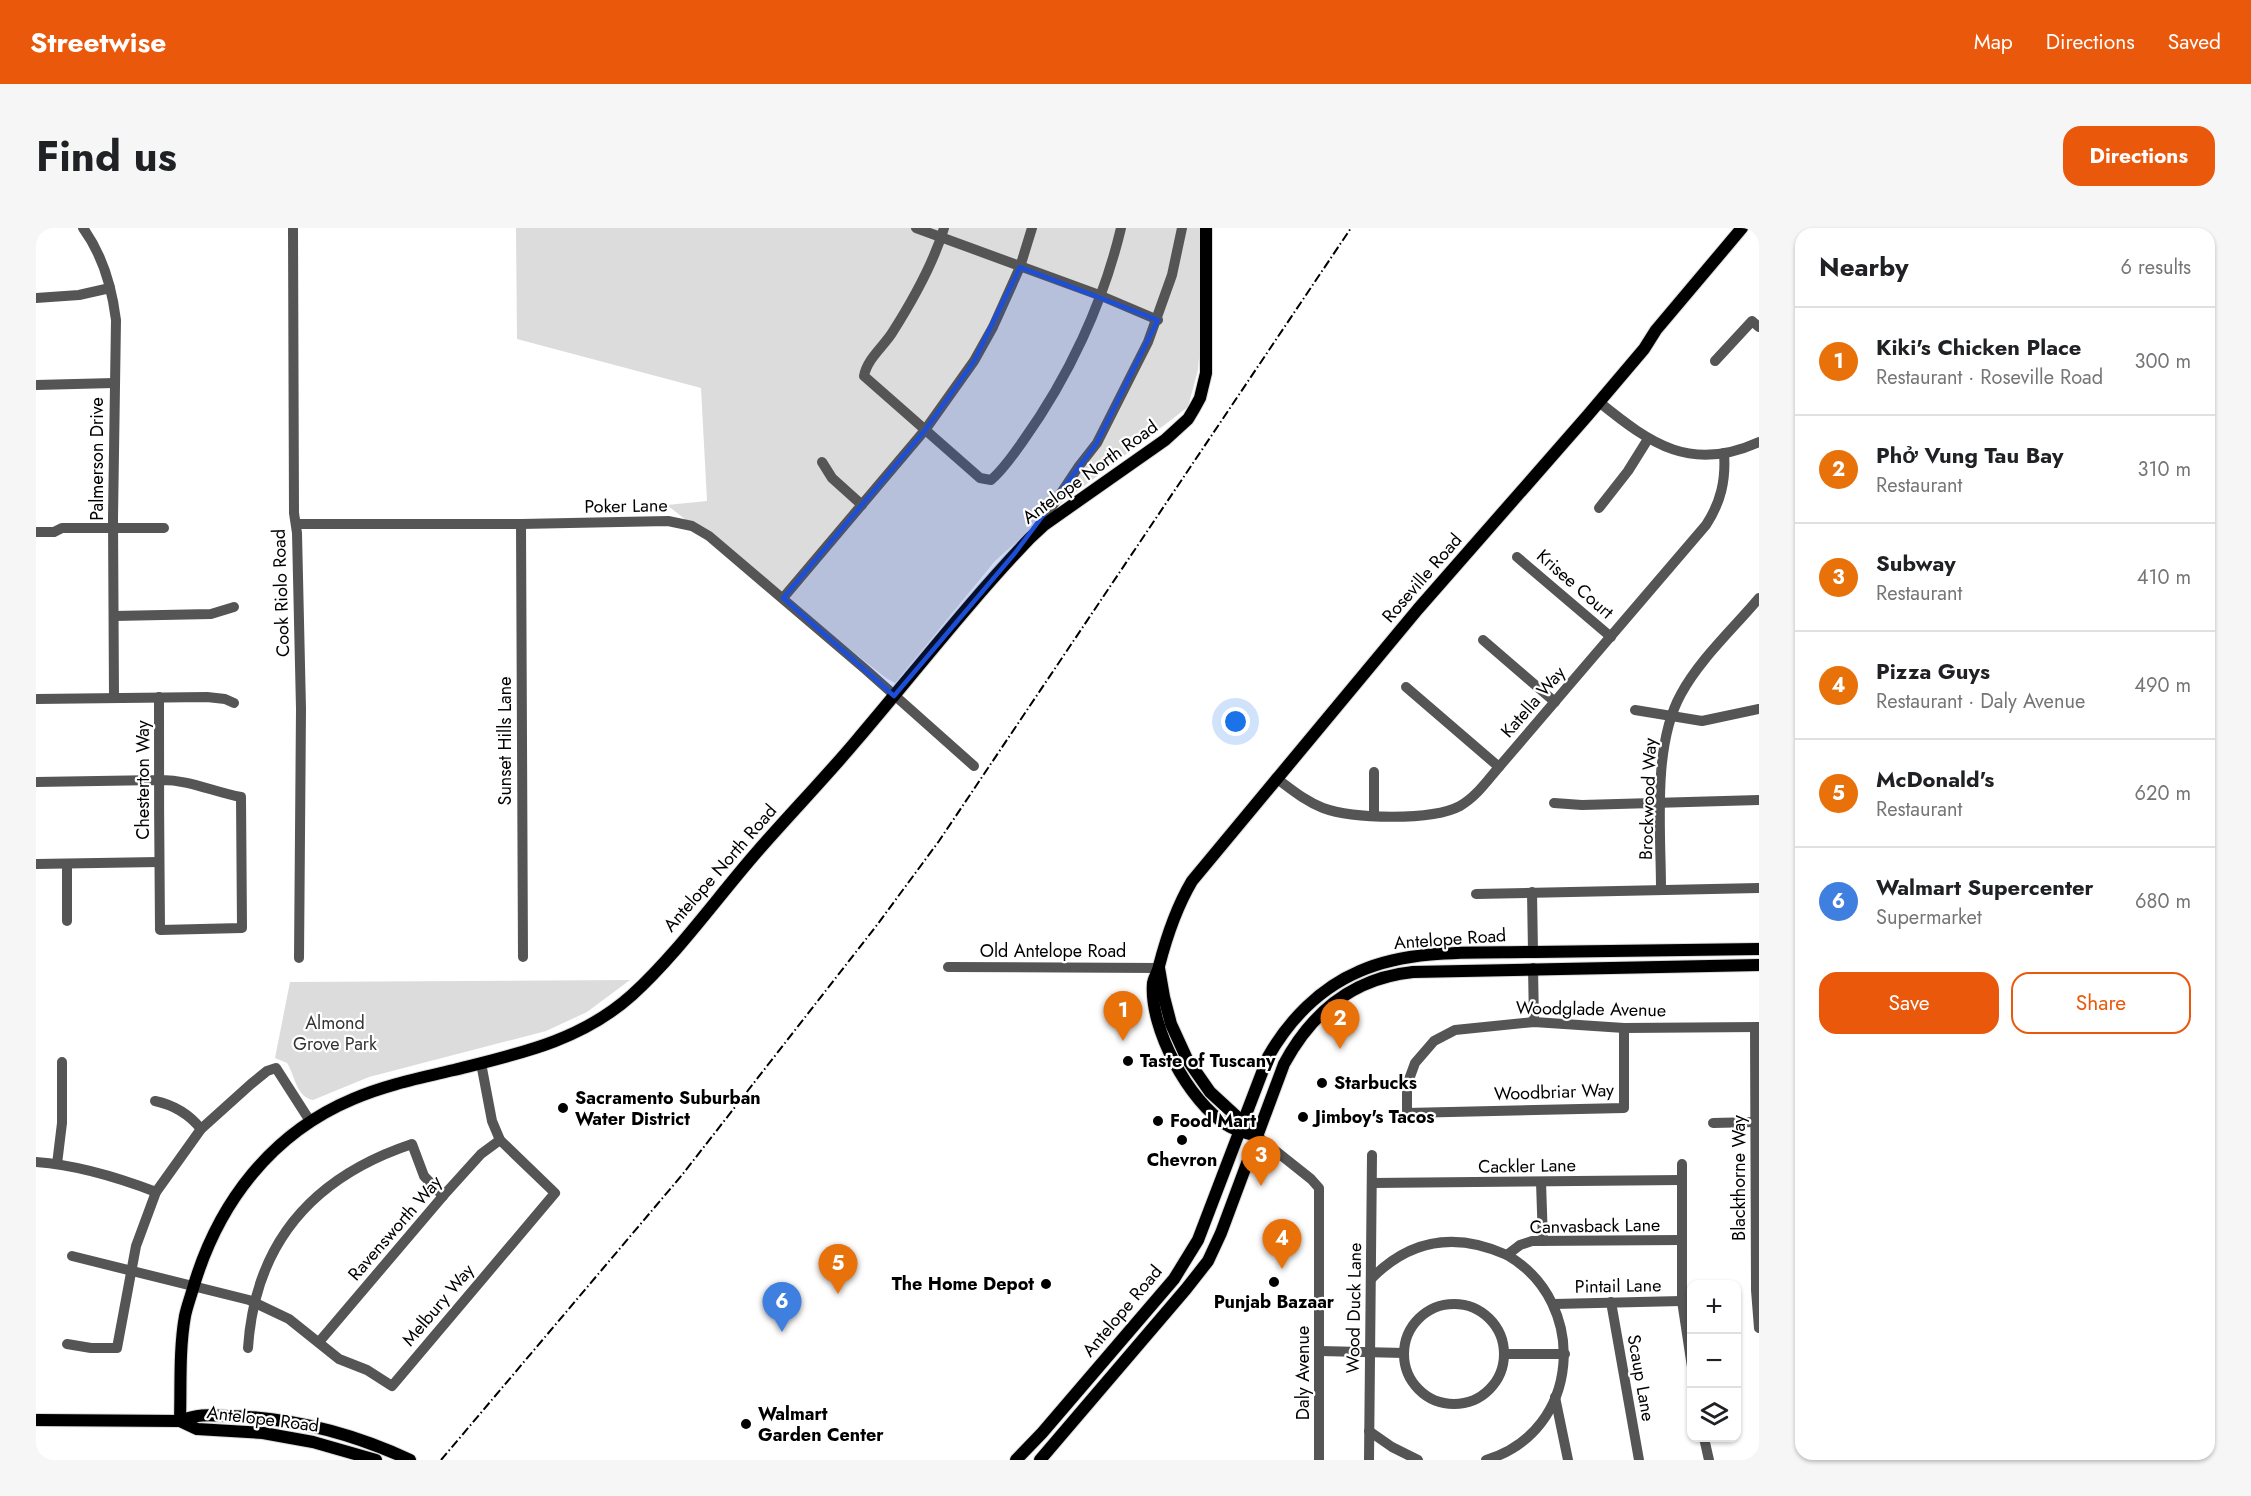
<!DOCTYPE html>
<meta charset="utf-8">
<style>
body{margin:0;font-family:Jost,sans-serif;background:#f6f6f6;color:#202124}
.controls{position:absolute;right:18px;bottom:18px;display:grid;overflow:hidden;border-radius:12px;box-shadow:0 2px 4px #0004}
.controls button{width:54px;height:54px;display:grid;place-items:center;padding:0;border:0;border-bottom:2px solid #e0e0e0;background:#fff;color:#202124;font:30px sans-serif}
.you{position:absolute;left:1200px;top:494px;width:21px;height:21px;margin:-15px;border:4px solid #fff;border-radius:50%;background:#1a73e8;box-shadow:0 0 0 9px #1a73e833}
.badge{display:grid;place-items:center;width:39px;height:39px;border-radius:50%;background:#ea580c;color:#fff;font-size:20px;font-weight:700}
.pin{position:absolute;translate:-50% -50px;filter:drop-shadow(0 2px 3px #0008)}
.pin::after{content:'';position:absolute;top:32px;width:21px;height:18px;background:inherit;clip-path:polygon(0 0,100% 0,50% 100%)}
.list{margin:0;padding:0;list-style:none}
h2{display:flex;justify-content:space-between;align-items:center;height:78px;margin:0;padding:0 24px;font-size:26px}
h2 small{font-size:20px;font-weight:400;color:#757577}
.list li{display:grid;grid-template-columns:39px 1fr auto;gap:18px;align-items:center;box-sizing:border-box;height:108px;padding:0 24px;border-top:2px solid #e0e0e0}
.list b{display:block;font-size:22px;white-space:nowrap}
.list p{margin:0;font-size:20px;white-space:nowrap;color:#757577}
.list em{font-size:20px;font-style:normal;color:#757577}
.actions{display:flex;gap:12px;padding:18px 24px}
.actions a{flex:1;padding:14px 0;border:2px solid #ea580c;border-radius:18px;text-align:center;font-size:21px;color:#ea580c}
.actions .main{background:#ea580c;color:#fff}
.icon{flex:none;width:33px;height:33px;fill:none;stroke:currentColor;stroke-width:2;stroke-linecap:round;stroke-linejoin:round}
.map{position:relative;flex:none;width:1723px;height:1232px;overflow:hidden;border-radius:18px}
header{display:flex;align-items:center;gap:36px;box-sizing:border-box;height:84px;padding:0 30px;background:#ea580c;color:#fff}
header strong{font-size:28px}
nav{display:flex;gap:33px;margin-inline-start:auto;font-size:21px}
.intro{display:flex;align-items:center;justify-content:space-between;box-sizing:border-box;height:144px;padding:0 36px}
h1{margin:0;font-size:42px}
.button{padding:15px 27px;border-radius:18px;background:#ea580c;color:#fff;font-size:21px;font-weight:700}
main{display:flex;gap:36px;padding:0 36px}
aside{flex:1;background:#fff;border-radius:18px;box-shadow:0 2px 4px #0004}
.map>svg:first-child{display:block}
</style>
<header>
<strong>Streetwise</strong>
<nav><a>Map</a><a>Directions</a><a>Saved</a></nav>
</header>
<div class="intro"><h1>Find us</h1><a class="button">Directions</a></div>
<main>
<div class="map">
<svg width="1723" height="1232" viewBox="0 0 1723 1232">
<rect width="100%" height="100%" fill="#fff"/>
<!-- green -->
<g fill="#dcdcdc">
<polygon points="480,0 1165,0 1166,89 1162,142 1152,179 1014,284 959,333 859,455 850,450 631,277 671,273 665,160 481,111"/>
<path d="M594,752L551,784L510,803L333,849L277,872C260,869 259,847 251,835L239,830L254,754Z"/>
</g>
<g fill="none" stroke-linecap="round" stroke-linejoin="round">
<defs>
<g id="major">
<polyline points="1123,740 1128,769 1135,796 1151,831 1174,864 1212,899"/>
<path d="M1221,908C1211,905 1199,903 1191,897C1153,874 1113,800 1117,755C1118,749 1122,744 1123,738C1131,707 1140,680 1156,653L1382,381L1552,187L1608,121L1620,102L1706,0"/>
<path d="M0,1192L144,1193C162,1186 172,1187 190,1188C254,1189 316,1205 374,1232"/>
<path d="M144,1193C145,1158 143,1122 149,1088C151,1078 155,1068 158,1057C183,974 236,905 317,871C349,857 384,850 418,842C482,826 545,813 596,767C641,726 680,671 720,625C753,587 788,551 820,513C878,445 933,374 994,310L1008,297L1129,212L1152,191L1158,181L1164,170L1170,145V0"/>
<polyline points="144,1193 161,1201 227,1205 277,1214 340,1232"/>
<path d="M980,1232L1006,1205L1138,1051L1162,1012L1232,829C1253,792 1284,760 1324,743C1376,720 1444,725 1499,724C1574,723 1648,722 1723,721"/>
<path d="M1004,1232L1150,1061L1172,1033L1185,1005L1248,836C1276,784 1317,750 1377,744L1723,737"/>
</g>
</defs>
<!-- major casing -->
<use href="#major" stroke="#dbdbdb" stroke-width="14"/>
<!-- minor -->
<g stroke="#555" stroke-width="10">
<path d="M47,0C66,26 76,60 80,92L77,290L78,470"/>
<polyline points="257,0 258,285 261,305 265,481 263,730"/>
<polyline points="880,0 1063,67 1122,92"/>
<path d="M908,0C897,37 877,72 856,105C847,119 831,131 828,148L944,250L955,252C968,241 977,227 987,213C1032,150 1067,76 1085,0"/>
<polyline points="0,70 43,67 74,60"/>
<polyline points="1679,133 1716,93 1723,99"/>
<polyline points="0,157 78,155"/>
<path d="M1563,174C1615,216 1655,245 1723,214"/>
<polyline points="786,234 796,250 826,277"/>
<polyline points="1563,280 1592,243 1612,211"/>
<polyline points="260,296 485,296 632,293 656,298 673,308 829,441 938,538"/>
<polyline points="485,296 487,729"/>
<polyline points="1001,301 1043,238 1061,215 1112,114 1136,47 1146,0"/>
<polyline points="0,304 18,304 26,300 128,300"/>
<polyline points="1481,329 1575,409"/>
<polyline points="747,370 889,202 938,133 957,99 984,39 996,0"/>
<polyline points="78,388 175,386 198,379"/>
<polyline points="1447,412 1519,474"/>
<polyline points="1370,459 1463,539"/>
<polyline points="0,471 171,469 189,471 198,475"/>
<polyline points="1599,482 1666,493 1723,481"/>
<path d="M1240,550C1255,561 1269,573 1287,580C1316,591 1396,593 1424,578C1440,569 1451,553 1463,539L1670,297C1685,274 1690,252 1688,225"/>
<path d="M0,554L123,552C152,551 177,564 205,569L206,700L124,702C123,624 123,547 123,469"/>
<polyline points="1518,575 1546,577 1723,572"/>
<polyline points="1338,587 1338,544"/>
<polyline points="0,636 123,634"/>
<polyline points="31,636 31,693"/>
<path d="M1625,661C1625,603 1616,518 1645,466C1664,431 1697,401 1723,370"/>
<polyline points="1496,664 1497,724"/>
<polyline points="1440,666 1723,660"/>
<polyline points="912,739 1123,740"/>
<polyline points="1497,740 1498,794"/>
<polyline points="1588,800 1588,880 1371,885 1371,857 1379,835 1398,813 1419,802 1498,794 1588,800 1723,799"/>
<polyline points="1719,800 1720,1062 1723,1100"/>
<path d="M119,873C138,877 153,886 165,901"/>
<polyline points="1677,895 1720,894"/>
<polyline points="1221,908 1275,951 1283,960 1283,1232"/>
<path d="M0,934C42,937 81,949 120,964"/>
<polyline points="21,936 26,895 26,834"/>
<polyline points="1646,936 1646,1073 1656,1139"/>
<polyline points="1505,954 1507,1013"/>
<polyline points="1336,955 1645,952"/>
<polyline points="36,1028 213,1072 253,1091 303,1131 331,1142 356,1158 519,965 464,912 456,893 445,835"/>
<path d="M1335,1051C1374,1011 1420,1004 1471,1027L1484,1017L1496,1013L1645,1012"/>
<polyline points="1575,1074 1603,1232"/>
<polyline points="1518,1076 1646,1073"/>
<circle cx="1418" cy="1126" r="50"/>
<polyline points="283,1114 407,968 445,926 464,912"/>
<polyline points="31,1116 55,1120 81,1120 100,1018 120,964 165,901 215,856 231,843 240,840 274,893"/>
<path d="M212,1120C219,1014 277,949 376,916L388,948L407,968"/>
<polyline points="1284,1123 1368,1125"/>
<polyline points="1468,1126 1529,1126"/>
<polyline points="1519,1169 1532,1232"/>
<polyline points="1333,1203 1356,1219 1382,1232"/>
<polyline points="1668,1210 1673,1232"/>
<polyline points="1333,1232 1336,927"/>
<path d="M1450,1232C1545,1204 1554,1075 1471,1027"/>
</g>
<!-- major -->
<use href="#major" stroke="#000" stroke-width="12"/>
<!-- rail -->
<polyline stroke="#000" stroke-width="2" stroke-dasharray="9 3 1.5 3" stroke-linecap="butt" points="405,1232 646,947 841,697 903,613 1315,0"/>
</g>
<!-- marked area -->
<path fill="#1d4ed8" fill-opacity="0.2" stroke="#1d4ed8" stroke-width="4.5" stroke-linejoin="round" d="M984,39L1122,92L1061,215L979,325L858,468L747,370L889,202L938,133Z"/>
<!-- markers -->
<g fill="#000" stroke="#fff" stroke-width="2">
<circle cx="1092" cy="833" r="6"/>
<circle cx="1286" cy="855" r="6"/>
<circle cx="527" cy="880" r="6"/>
<circle cx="1267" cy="889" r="6"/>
<circle cx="1122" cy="893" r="6"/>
<circle cx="1146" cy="912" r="6"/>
<circle cx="1238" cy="1054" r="6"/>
<circle cx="1010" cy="1056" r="6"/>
<circle cx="710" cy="1196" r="6"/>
</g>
<g text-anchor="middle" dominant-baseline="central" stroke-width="4.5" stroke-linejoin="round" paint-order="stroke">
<!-- street labels -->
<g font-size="18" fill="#000" stroke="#fff">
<text transform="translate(61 231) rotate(-90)">Palmerson Drive</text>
<text transform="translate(1054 244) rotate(-36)">Antelope North Road</text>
<text transform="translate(590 278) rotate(-1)">Poker Lane</text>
<text transform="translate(1386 350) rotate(-49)">Roseville Road</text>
<text transform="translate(1539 356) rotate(41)">Krisee Court</text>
<text transform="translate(245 365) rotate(-92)">Cook Riolo Road</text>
<text transform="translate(1497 474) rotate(-49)">Katella Way</text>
<text transform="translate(469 513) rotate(-90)">Sunset Hills Lane</text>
<text transform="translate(107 552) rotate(-90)">Chesterton Way</text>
<text transform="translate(1612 571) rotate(-88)">Brockwood Way</text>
<text transform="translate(684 640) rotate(-49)">Antelope North Road</text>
<text transform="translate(1414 711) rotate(-4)">Antelope Road</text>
<text x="1017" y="723">Old Antelope Road</text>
<text transform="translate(1555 781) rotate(1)">Woodglade Avenue</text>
<text transform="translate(1518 864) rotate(-2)">Woodbriar Way</text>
<text transform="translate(1491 938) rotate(-1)">Cackler Lane</text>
<text transform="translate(1703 950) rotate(-90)">Blackthorne Way</text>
<text transform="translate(1559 998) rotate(-1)">Canvasback Lane</text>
<text transform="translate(359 1000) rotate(-49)">Ravensworth Way</text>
<text transform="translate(1582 1058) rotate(-1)">Pintail Lane</text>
<text transform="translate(402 1077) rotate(-50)">Melbury Way</text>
<text transform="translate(1318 1080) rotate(-89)">Wood Duck Lane</text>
<text transform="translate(1086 1083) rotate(-50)">Antelope Road</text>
<text transform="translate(1267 1145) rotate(-90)">Daly Avenue</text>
<text transform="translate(1605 1150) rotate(80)">Scaup Lane</text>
<text transform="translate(227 1191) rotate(7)">Antelope Road</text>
</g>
<!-- park labels -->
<g font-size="18" fill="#333" stroke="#fff">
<text x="299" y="795">Almond<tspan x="299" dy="21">Grove Park</tspan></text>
</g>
<!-- poi labels -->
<g font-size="18" font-weight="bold" fill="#000" stroke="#fff" text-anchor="start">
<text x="1104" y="833">Taste of Tuscany</text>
<text x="1298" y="855">Starbucks</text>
<text x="539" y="870">Sacramento Suburban<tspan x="539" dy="21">Water District</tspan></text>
<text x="1279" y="889">Jimboy's Tacos</text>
<text x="1134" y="893">Food Mart</text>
<text x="1146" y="932" text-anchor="middle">Chevron</text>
<text x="998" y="1056" text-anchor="end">The Home Depot</text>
<text x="1238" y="1074" text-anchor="middle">Punjab Bazaar</text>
<text x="722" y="1186">Walmart<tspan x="722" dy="21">Garden Center</tspan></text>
</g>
</g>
</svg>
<div class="controls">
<button>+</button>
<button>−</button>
<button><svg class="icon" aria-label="layers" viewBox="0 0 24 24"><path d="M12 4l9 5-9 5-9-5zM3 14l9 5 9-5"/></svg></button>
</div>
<div class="you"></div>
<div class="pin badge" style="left:1087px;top:813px;background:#e8710a">1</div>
<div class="pin badge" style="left:1304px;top:821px;background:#e8710a">2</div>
<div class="pin badge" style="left:1225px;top:958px;background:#e8710a">3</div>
<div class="pin badge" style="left:1246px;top:1041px;background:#e8710a">4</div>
<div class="pin badge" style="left:802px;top:1066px;background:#e8710a">5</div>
<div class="pin badge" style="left:746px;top:1104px;background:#3f7fe0">6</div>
</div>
<aside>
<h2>Nearby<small>6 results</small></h2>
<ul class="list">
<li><span class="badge" style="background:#e8710a">1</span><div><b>Kiki's Chicken Place</b><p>Restaurant · Roseville Road</p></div><em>300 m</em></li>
<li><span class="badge" style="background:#e8710a">2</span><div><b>Phở Vung Tau Bay</b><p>Restaurant</p></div><em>310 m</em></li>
<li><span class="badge" style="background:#e8710a">3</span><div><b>Subway</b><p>Restaurant</p></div><em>410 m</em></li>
<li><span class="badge" style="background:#e8710a">4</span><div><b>Pizza Guys</b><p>Restaurant · Daly Avenue</p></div><em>490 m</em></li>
<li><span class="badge" style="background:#e8710a">5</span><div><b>McDonald's</b><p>Restaurant</p></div><em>620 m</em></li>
<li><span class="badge" style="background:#3f7fe0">6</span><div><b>Walmart Supercenter</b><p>Supermarket</p></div><em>680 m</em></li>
</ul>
<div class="actions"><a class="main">Save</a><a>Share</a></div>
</aside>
</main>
